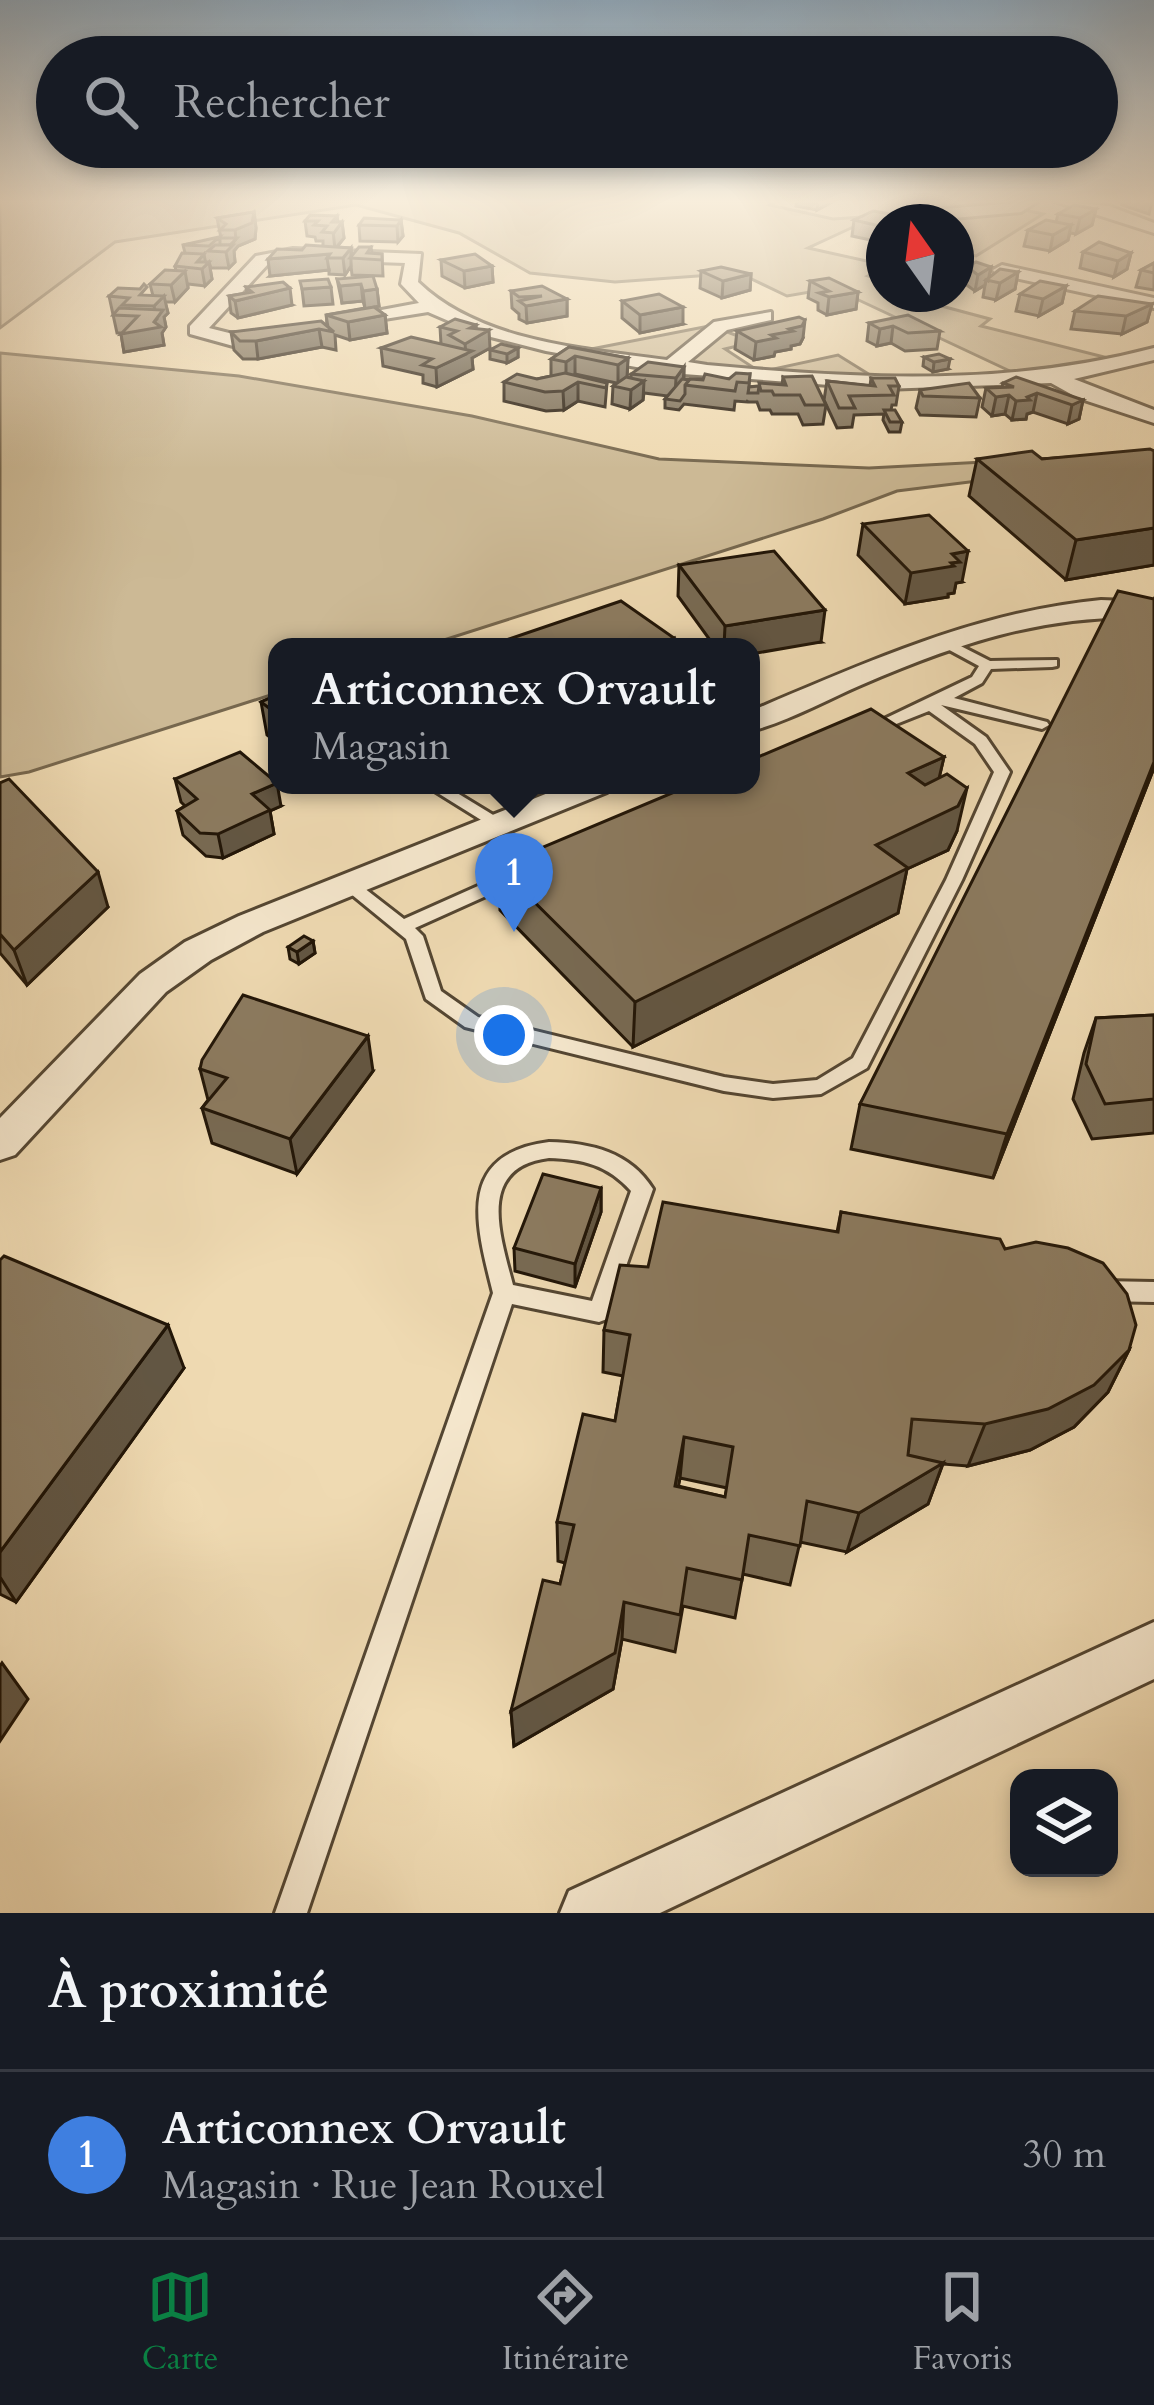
<!DOCTYPE html>
<html lang="fr">
<meta charset="utf-8">
<style>
body{margin:0;font-family:Cardo,serif;background:#242831;color:#f1f3f6}
.controls{position:absolute;right:36px;bottom:36px;display:grid;overflow:hidden;border-radius:24px;box-shadow:0 6px 18px #0003}
.controls button{width:108px;height:108px;display:grid;place-items:center;padding:0;border:0;border-bottom:3px solid #363941;background:#171b24;color:#f1f3f6;font:60px sans-serif}
.compass{position:absolute;left:866px;top:204px;width:108px;height:108px;border-radius:50%;background:#171b24;box-shadow:0 6px 18px #0003;rotate:346deg}
.you{position:absolute;left:504px;top:1035px;width:42px;height:42px;margin:-30px;border:9px solid #fff;border-radius:50%;background:#1a73e8;box-shadow:0 0 0 18px #1a73e833}
.badge{display:grid;place-items:center;width:78px;height:78px;border-radius:50%;background:#0b8043;color:#fff;font-size:39px;font-weight:700}
.pin{position:absolute;translate:-50% -99px;filter:drop-shadow(0 3px 6px #0008)}
.pin::after{content:'';position:absolute;top:63px;width:42px;height:36px;background:inherit;clip-path:polygon(0 0,100% 0,50% 100%)}
.popup{position:absolute;left:268px;top:638px;width:492px;height:156px;box-sizing:border-box;display:grid;place-content:center;border-radius:24px;background:#171b24;filter:drop-shadow(0 3px 9px #0005);font-size:39px;white-space:nowrap;color:#9ea1a6}
.popup b{font-size:45px;color:#f1f3f6}
.popup::after{content:'';position:absolute;left:50%;top:100%;margin-left:-24px;border:24px solid transparent;border-top-color:#171b24}
.list{margin:0;padding:0;list-style:none}
h2{display:flex;justify-content:space-between;align-items:center;height:156px;margin:0;padding:0 48px;font-size:51px}
h2 small{font-size:39px;font-weight:400;color:#9ea1a6}
.list li{display:grid;grid-template-columns:78px 1fr auto;gap:36px;align-items:center;box-sizing:border-box;height:168px;padding:0 48px;border-top:3px solid #363941}
.list b{display:block;font-size:45px;white-space:nowrap}
.list p{margin:0;font-size:39px;white-space:nowrap;color:#9ea1a6}
.list em{font-size:39px;font-style:normal;color:#9ea1a6}
.icon{flex:none;width:66px;height:66px;fill:none;stroke:currentColor;stroke-width:2;stroke-linecap:round;stroke-linejoin:round}
.map{position:relative;flex:none;width:1154px;height:1913px;overflow:hidden}
.search{position:absolute;background:#171b24;box-shadow:0 6px 18px #0003;left:36px;right:36px;top:36px;height:132px;display:flex;align-items:center;gap:30px;box-sizing:border-box;padding:0 42px;border-radius:66px;color:#9ea1a6;font-size:45px}
.sheet{height:324px;background:#171b24}
nav{display:flex;justify-content:space-around;align-items:center;box-sizing:border-box;height:168px;border-top:3px solid #363941;background:#171b24;font-size:33px;color:#9ea1a6}
nav a{display:grid;justify-items:center;gap:6px}
nav .on{color:#0b8043}
.map>svg:first-child{display:block}
</style>
<div class="map">
<svg width="1154" height="1913" viewBox="0 0 1154 1913">
<rect width="100%" height="100%" fill="#efdab2"/>
<filter id="stains"><feTurbulence type="fractalNoise" baseFrequency=".00167" numOctaves="4"/><feColorMatrix values="0 0 0 0 .2 0 0 0 0 .09 0 0 0 0 .02 0 0 0 .5 -.17"/></filter>
<radialGradient id="worn" r=".72"><stop offset=".6" stop-color="#630" stop-opacity="0"/><stop offset="1" stop-color="#630" stop-opacity=".3"/></radialGradient>
<!-- green -->
<g fill="#ccb995" stroke="#76674e" stroke-width="3">
<polygon points="0,201 779,201 770,205 833,219 877,216 808,248 871,262 884,256 884,268 868,276 884,281 884,294 927,294 919,300 990,319 981,326 1112,359 1012,372 833,288 787,296 739,273 615,282 530,273 459,233 356,205 115,242 0,328"/>
<polygon points="1024,210 1043,214 976,256 956,252 956,222 948,222 961,215"/>
<polygon points="709,326 668,363 586,350"/>
<polygon points="722,330 754,342 725,349 760,372 838,355 875,378 684,366"/>
<polygon points="0,353 239,376 472,416 659,459 869,468 1154,453 1059,471 897,491 823,519 422,647 277,647 277,693 29,772 0,777"/>
</g>
<g fill="none" stroke-linecap="round" stroke-linejoin="round">
<defs>
<g id="service">
<polygon points="947,639 990,661 1057,660 1057,666 1052,667 991,669 982,683 954,698 1047,722 1049,725 1042,729 941,705 986,737 1010,772 962,880 867,1068 821,1094 773,1098 724,1091 465,1027 426,999 406,939 340,885 349,880 355,881 404,919 514,870 526,870 528,874 526,878 415,928 423,936 441,991 478,1017 724,1077 773,1084 817,1080 853,1058 946,880 994,772 975,744 929,711 871,734 861,734 859,731 972,677 979,666 942,646 940,643"/>
<polygon points="425,785 444,785 508,824 500,829 494,828"/>
<path d="M549,1142C591,1143 630,1152 653,1189L610,1312L607,1319L599,1322L512,1304L307,1913H275L493,1293C476,1225 455,1154 549,1142ZM549,1158C583,1159 608,1165 631,1191L592,1301L513,1285C500,1235 476,1167 549,1158Z"/>
<polygon points="1101,1281 1154,1282 1154,1302 1101,1301 1093,1298 1090,1291 1093,1284"/>
</g>
<g id="minor">
<polygon points="1038,201 1021,212 920,221 912,216 920,211"/>
<polygon points="1054,201 1109,206 1154,223 1154,233"/>
<path d="M293,249L421,254L418,282C480,342 584,349 667,360L714,322L771,312V320L727,330L688,362L707,365C858,379 1007,387 1154,348V360L1074,379L1154,410V423L1078,398L1051,383L883,389L670,373L546,351L479,334L428,312L328,328V320L419,303L401,284L405,263L293,259L268,264L209,328L237,335L280,328L289,334L287,338L237,347L190,334V326L256,256Z"/>
<polygon points="1002,265 1154,298 1154,308 996,274 993,270"/>
<path d="M1101,600L1154,602V618C1048,613 958,643 861,685C826,700 789,721 751,731V711C866,663 975,612 1101,600Z"/>
<polygon points="568,785 612,785 607,792 263,932 211,960 166,992 15,1155 0,1160 0,1118 140,974 185,942 239,916"/>
<polygon points="1154,1622 1154,1679 660,1913 560,1913 569,1891"/>
</g>
</defs>
<!-- service casing -->
<use href="#service" stroke="#544632" stroke-width="6"/>
<!-- minor casing -->
<use href="#minor" stroke="#544632" stroke-width="6"/>
<!-- service -->
<use href="#service" fill="#f5e7cd" fill-rule="evenodd"/>
<!-- minor -->
<use href="#minor" fill="#f5e7cd" fill-rule="evenodd"/>
</g>
<!-- wall -->
<g fill="#786a53" stroke="#211507" stroke-width="3" fill-rule="evenodd">
<polygon points="797,201 834,201 817,210 796,206"/>
<polygon points="1119,201 1152,201 1149,214 1122,205 1122,202"/>
<polygon points="1096,209 1092,225 1076,234 1070,233 1068,240 1050,251 1024,246 1028,230 1056,222 1058,214"/>
<polygon points="254,212 256,228 255,239 238,246 234,251 235,262 229,268 211,268 209,262 212,279 205,286 188,284 188,288 175,302 165,302 168,313 164,317 166,327 162,333 164,345 124,352 121,334 122,333 117,333 109,296 153,296 150,284 176,271 175,266 185,253 183,245 220,239 221,238 217,218"/>
<polygon points="337,216 338,222 342,222 344,238 337,247 351,248 352,257 371,247 372,253 382,254 383,276 352,275 351,266 345,275 329,274 329,270 270,276 302,250 323,246 323,241 316,241 315,237 307,236 305,221"/>
<polygon points="909,217 908,222 884,222 884,243 852,236 854,220"/>
<polygon points="401,220 403,236 398,242 360,241 359,225"/>
<polygon points="1083,252 1131,253 1127,269 1114,277 1080,268"/>
<polygon points="441,260 492,266 493,282 465,288 442,276"/>
<polygon points="1154,263 1154,290 1136,287 1141,270"/>
<polygon points="967,267 991,267 989,278 1018,272 1015,289 996,300 983,297 985,285 975,291 964,283"/>
<polygon points="701,271 751,274 750,290 722,298 700,288"/>
<polygon points="337,279 377,289 379,306 374,307 385,315 387,333 350,340 335,335 336,350 322,347 258,359 243,359 234,350 231,332 328,327 326,315 365,308 363,301 342,303"/>
<polygon points="810,281 858,292 856,309 827,315 818,310 818,303 808,298"/>
<polygon points="1066,286 1062,303 1039,316 1016,311 1020,294"/>
<polygon points="246,287 292,305 238,318 231,313 229,296 247,293"/>
<polygon points="511,291 567,299 567,316 527,323 519,319 519,314 512,308"/>
<polygon points="622,301 683,324 640,333 622,318"/>
<polygon points="1152,304 1147,322 1122,334 1071,329 1075,311"/>
<polygon points="869,323 940,331 937,349 905,351 891,343 877,346 867,341"/>
<polygon points="476,325 476,329 490,348 472,358 473,369 437,387 423,383 423,375 383,366 381,348 441,344 440,327"/>
<polygon points="737,331 803,338 800,344 791,346 791,349 775,352 774,356 754,360 735,349"/>
<polygon points="569,347 628,358 627,377 631,378 631,374 684,367 684,379 729,379 750,374 749,387 782,385 783,377 826,405 823,424 803,425 798,414 772,414 770,410 760,410 757,402 747,402 748,400 747,402 735,401 734,410 684,404 679,410 665,408 665,399 668,396 644,393 643,400 630,409 612,404 613,386 616,383 575,374 607,383 605,407 578,401 564,410 546,411 504,401 504,382 537,379 551,376 551,359"/>
<polygon points="518,348 518,357 507,363 490,359 490,350"/>
<polygon points="924,357 948,369 933,372 923,366"/>
<polygon points="871,378 899,386 896,405 892,405 891,410 902,422 900,432 889,432 883,420 884,414 854,415 852,427 837,428 824,400 827,381 870,386"/>
<polygon points="1003,383 1083,400 1079,419 1068,424 1033,412 1027,414 1026,419 1012,420 1005,414 992,416 982,407 986,388 1002,387"/>
<polygon points="920,390 980,398 976,417 920,415 916,408"/>
<polygon points="1154,451 1154,565 1066,580 969,496 977,459 1042,459"/>
<polygon points="863,524 962,582 956,583 954,593 948,594 948,597 905,604 858,555"/>
<polygon points="679,565 821,642 751,647 715,647 678,596"/>
<polygon points="1154,599 1154,768 993,1178 851,1149 860,1104"/>
<polygon points="277,695 277,743 267,735 261,702"/>
<polygon points="944,757 939,778 957,831 948,850 907,869 898,913 633,1047 500,910 498,866"/>
<polygon points="175,779 281,806 270,811 274,834 223,858 206,856 183,835 177,811 185,806 181,802"/>
<polygon points="0,783 108,907 27,985 0,953"/>
<polygon points="313,941 315,953 299,964 290,959 288,947"/>
<polygon points="1154,1015 1154,1133 1092,1139 1073,1099 1084,1053 1096,1018"/>
<polygon points="200,1069 373,1071 297,1174 212,1143 202,1108 208,1100"/>
<polygon points="601,1188 601,1212 575,1287 515,1271 514,1248"/>
<path d="M841,1212L1005,1249L1129,1350L1108,1392L1074,1427L1030,1450L968,1466L943,1464L928,1504L847,1552L800,1542L790,1585L743,1574L735,1618L683,1606L675,1652L622,1639L613,1689L514,1746L511,1711L560,1584L565,1563L558,1561L557,1522L615,1421L623,1376L603,1372L604,1330L648,1267L837,1232ZM680,1478L727,1488L725,1497L678,1486Z"/>
<polygon points="0,1260 184,1368 16,1602 0,1594"/>
</g>
<!-- shaded-wall -->
<g fill="#625643" stroke="#211507" stroke-width="3">
<polygon points="818,201 834,201 817,210"/>
<polygon points="1096,209 1092,225 1076,234 1080,218"/>
<polygon points="254,212 256,228 255,239 238,246 234,251 235,262 229,268 226,252 236,239 235,230"/>
<polygon points="337,216 338,227 342,222 344,238 335,249 332,222"/>
<polygon points="401,220 403,236 398,242 397,226"/>
<polygon points="1071,225 1068,240 1050,251 1053,235"/>
<polygon points="351,248 351,266 345,275 343,258"/>
<polygon points="1131,253 1127,269 1114,277 1118,261"/>
<polygon points="204,254 206,265 209,262 212,279 205,286 202,269 197,262"/>
<polygon points="330,254 327,258 329,270 270,276 268,259"/>
<polygon points="492,266 493,282 465,288 464,271"/>
<polygon points="991,267 988,281 986,280 985,285 975,291 978,275"/>
<polygon points="185,271 188,288 175,302 171,285"/>
<polygon points="1018,272 1015,289 996,300 1000,283"/>
<polygon points="751,274 750,290 722,298 723,281"/>
<polygon points="361,284 363,301 342,303 340,286"/>
<polygon points="1066,286 1062,303 1039,316 1043,299"/>
<polygon points="331,287 333,304 304,306 302,289"/>
<polygon points="290,288 292,305 238,318 235,301"/>
<polygon points="377,289 379,306 365,309 363,291"/>
<polygon points="858,292 856,309 827,315 829,297"/>
<polygon points="164,296 168,313 164,317 166,327 162,333 164,345 124,352 121,334 154,322 157,319 154,306"/>
<polygon points="567,299 567,316 527,323 526,306"/>
<polygon points="1152,304 1147,322 1122,334 1126,316"/>
<polygon points="683,307 683,324 640,333 640,315"/>
<polygon points="385,315 387,333 350,340 348,322"/>
<polygon points="805,320 803,338 800,344 791,346 791,349 775,352 774,356 754,360 756,342"/>
<polygon points="476,325 476,337 489,330 490,348 472,358 473,369 437,387 436,368 466,354 465,344 470,328"/>
<polygon points="893,326 891,343 877,346 880,329"/>
<polygon points="319,329 322,347 258,359 256,341"/>
<polygon points="518,348 518,357 507,363 507,354"/>
<polygon points="575,356 575,374 566,381 566,362"/>
<polygon points="628,358 627,377 618,384 618,365"/>
<polygon points="950,359 948,369 933,372 934,362"/>
<polygon points="684,367 683,386 675,396 676,378"/>
<polygon points="644,381 643,400 630,409 631,390"/>
<polygon points="578,382 578,401 564,410 563,391"/>
<polygon points="1037,393 1033,412 1027,414 1026,419 1012,420 1016,401"/>
<polygon points="1009,395 1005,414 992,416 996,397"/>
<polygon points="1083,400 1079,419 1068,424 1072,405"/>
<polygon points="1154,528 1154,565 1066,580 1076,540"/>
<polygon points="968,551 962,582 956,583 954,593 948,594 948,597 905,604 911,573 952,554"/>
<polygon points="825,610 821,642 751,654 751,647 724,647 725,626"/>
<polygon points="674,638 673,647 650,647"/>
<polygon points="944,757 934,800 908,773"/>
<polygon points="1154,762 1154,768 993,1178 1007,1134"/>
<polygon points="277,783 281,806 270,811 274,834 223,858 218,834 252,794"/>
<polygon points="967,788 957,831 948,850 907,869 898,913 633,1047 635,1002 876,845"/>
<polygon points="98,872 108,907 27,985 14,950"/>
<polygon points="313,941 315,953 299,964 297,952"/>
<polygon points="368,1036 373,1071 297,1174 290,1139"/>
<polygon points="601,1188 601,1212 575,1287 575,1264"/>
<polygon points="168,1325 184,1368 16,1602 0,1577 0,1552"/>
<polygon points="1129,1350 1108,1392 1074,1427 1030,1450 968,1466 985,1424"/>
<polygon points="684,1437 680,1478 671,1526 675,1486"/>
<polygon points="943,1463 928,1504 847,1552 859,1513"/>
<polygon points="624,1602 622,1639 613,1689 514,1746 511,1711"/>
<polygon points="2,1663 28,1699 0,1741 0,1666"/>
</g>
<!-- building -->
<g fill="#8c7b60" stroke="#211507" stroke-width="3" fill-rule="evenodd">
<polygon points="1074,205 1096,209 1080,218 1058,214"/>
<polygon points="873,211 909,217 899,222 884,222 884,227 854,220"/>
<polygon points="254,212 252,223 235,230 220,230 226,224 217,218"/>
<polygon points="310,215 337,216 332,222 342,222 334,233 322,232 327,226 314,225 318,221 305,221"/>
<polygon points="364,218 401,220 397,226 359,225"/>
<polygon points="1046,220 1071,225 1053,235 1028,230"/>
<polygon points="219,237 209,246 183,245"/>
<polygon points="221,238 237,238 230,245 220,245 220,239"/>
<polygon points="1099,242 1131,253 1118,261 1083,252"/>
<polygon points="215,245 233,245 226,252 208,251"/>
<polygon points="306,245 351,248 343,258 327,258 330,254 268,259 277,249 302,250"/>
<polygon points="359,247 371,247 367,253 382,254 382,260 350,258"/>
<polygon points="182,253 204,254 197,262 209,262 202,269 175,266"/>
<polygon points="475,254 492,266 464,271 441,260"/>
<polygon points="976,262 991,267 978,275 967,267"/>
<polygon points="1154,263 1154,273 1141,270"/>
<polygon points="721,267 751,274 723,281 701,271"/>
<polygon points="1000,269 1018,272 1000,283 986,280"/>
<polygon points="165,270 185,271 171,285 150,284"/>
<polygon points="373,276 377,289 363,291 361,284 340,286 337,279"/>
<polygon points="829,278 858,292 829,297 819,293 829,291 810,281"/>
<polygon points="328,279 331,287 302,289 300,281"/>
<polygon points="1040,281 1066,286 1043,299 1020,294"/>
<polygon points="283,282 290,288 235,301 229,296 252,292 246,287"/>
<polygon points="144,284 147,287 140,295 164,296 154,306 122,305 129,298 109,296 118,288 140,289"/>
<polygon points="542,286 567,299 526,306 519,301 542,296 519,297 511,291"/>
<polygon points="659,294 683,307 640,315 622,301"/>
<polygon points="1098,296 1152,304 1126,316 1075,311"/>
<polygon points="374,307 385,315 348,322 326,315"/>
<polygon points="119,308 163,310 154,322 161,327 121,334 138,316 113,315"/>
<polygon points="908,315 940,331 908,333 893,326 880,329 869,323"/>
<polygon points="799,317 805,320 802,326 789,329 793,331 771,335 776,338 756,342 737,331"/>
<polygon points="455,319 476,325 470,328 489,330 465,344 449,335 457,331 440,327"/>
<polygon points="321,321 334,332 319,329 256,341 240,341 231,332"/>
<polygon points="411,337 472,351 436,368 422,365 432,359 381,348"/>
<polygon points="501,344 518,348 507,354 490,350"/>
<polygon points="569,347 628,358 618,365 575,356 566,362 551,359"/>
<polygon points="939,354 950,359 934,362 924,357"/>
<polygon points="648,362 684,367 676,378 631,374"/>
<polygon points="565,373 607,383 606,388 578,382 563,391 545,392 504,382 517,374 537,379"/>
<polygon points="736,373 750,374 749,383 737,382 735,391 685,385 690,379 703,380 705,374 729,379"/>
<polygon points="812,376 826,405 805,405 800,395 774,395 772,391 761,391 759,383 786,385 783,377"/>
<polygon points="626,377 644,381 631,390 613,386"/>
<polygon points="1016,377 1083,400 1072,405 1037,393 1027,397 1030,400 1016,401 1009,395 996,397 986,388 1014,387 1003,383"/>
<polygon points="871,378 895,378 899,386 889,386 894,395 849,396 855,408 839,408 827,381 875,386"/>
<polygon points="682,379 689,380 685,385 685,394 680,401 665,399"/>
<polygon points="969,383 980,398 923,396 920,390"/>
<polygon points="759,386 758,393 748,393 749,387"/>
<polygon points="884,410 895,410 902,422 890,422"/>
<polygon points="1150,449 1154,451 1154,528 1076,540 977,459 1032,451 1042,459"/>
<polygon points="929,515 968,551 952,554 960,562 951,563 954,566 911,573 863,524"/>
<polygon points="774,551 825,610 725,626 679,565"/>
<polygon points="1118,591 1154,599 1154,762 1007,1134 860,1104"/>
<polygon points="621,601 674,638 650,647 629,647 623,642 609,647 519,647 509,639"/>
<polygon points="277,695 277,714 261,702"/>
<polygon points="871,709 944,757 908,773 925,785 947,774 967,788 958,806 876,845 908,868 635,1002 498,866 691,785 751,785 751,760"/>
<polygon points="240,752 277,783 252,794 270,810 218,834 200,833 177,811 197,799 175,779"/>
<polygon points="9,779 98,872 14,950 0,934 0,783"/>
<polygon points="304,936 313,941 297,952 288,947"/>
<polygon points="243,995 368,1036 290,1139 202,1108 227,1078 200,1069 202,1060"/>
<polygon points="1154,1015 1154,1099 1105,1104 1086,1064 1096,1018"/>
<polygon points="543,1174 601,1188 575,1264 514,1248"/>
<path d="M663,1202L838,1232L841,1212L1000,1239L1005,1249L1036,1242L1068,1248L1103,1263L1127,1294L1136,1325L1129,1350L1094,1385L1048,1409L985,1424L912,1419L908,1455L943,1463L859,1513L807,1501L800,1546L749,1535L742,1580L687,1568L680,1615L624,1602L615,1653L511,1711L543,1580L560,1584L574,1525L557,1522L583,1414L615,1421L630,1335L604,1330L620,1265L648,1267ZM684,1437L733,1447L725,1497L675,1486Z"/>
<polygon points="4,1256 168,1325 0,1552 0,1260"/>
</g>
<!-- sky -->
<linearGradient id="sky" x2="0" y2="1"><stop stop-color="#8fa8bb"/><stop offset="0.43" stop-color="#f8eedc"/><stop offset="1" stop-color="#f8eedc" stop-opacity="0"/></linearGradient>
<rect width="1154" height="469" fill="url(#sky)"/>
<rect width="100%" height="100%" filter="url(#stains)"/>
<rect width="100%" height="100%" fill="url(#worn)"/>
</svg>
<div class="controls">
<button><svg class="icon" aria-label="layers" viewBox="0 0 24 24"><path d="M12 4l9 5-9 5-9-5zM3 14l9 5 9-5"/></svg></button>
</div>
<svg class="compass" viewBox="-18 -18 36 36"><path d="M0-13l5 13h-10z" fill="#e53935"/><path d="M0 13l5-13h-10z" fill="#9ea1a6"/></svg>
<div class="you"></div>
<div class="pin badge" style="left:514px;top:932px;background:#3f7fe0">1</div>
<div class="popup"><b>Articonnex Orvault</b>Magasin</div>
<div class="search"><svg class="icon" aria-label="search" viewBox="0 0 24 24"><circle cx="10" cy="10" r="6"/><path d="M15 15l6 6"/></svg>Rechercher</div>
</div>
<section class="sheet">
<h2>À proximité<small></small></h2>
<ul class="list">
<li><span class="badge" style="background:#3f7fe0">1</span><div><b>Articonnex Orvault</b><p>Magasin · Rue Jean Rouxel</p></div><em>30 m</em></li>
</ul>
</section>
<nav>
<a class="on"><svg class="icon" aria-label="map" viewBox="0 0 24 24"><path d="M3 6l6-2 6 2 6-2v14l-6 2-6-2-6 2zM9 4v14M15 6v14"/></svg>Carte</a>
<a><svg class="icon" aria-label="directions" viewBox="0 0 24 24"><path d="M12 3l9 9-9 9-9-9zM9 14v-3h6M13 9l2 2-2 2"/></svg>Itinéraire</a>
<a><svg class="icon" aria-label="saved" viewBox="0 0 24 24"><path d="M7 4h10v16l-5-4-5 4z"/></svg>Favoris</a>
</nav>
